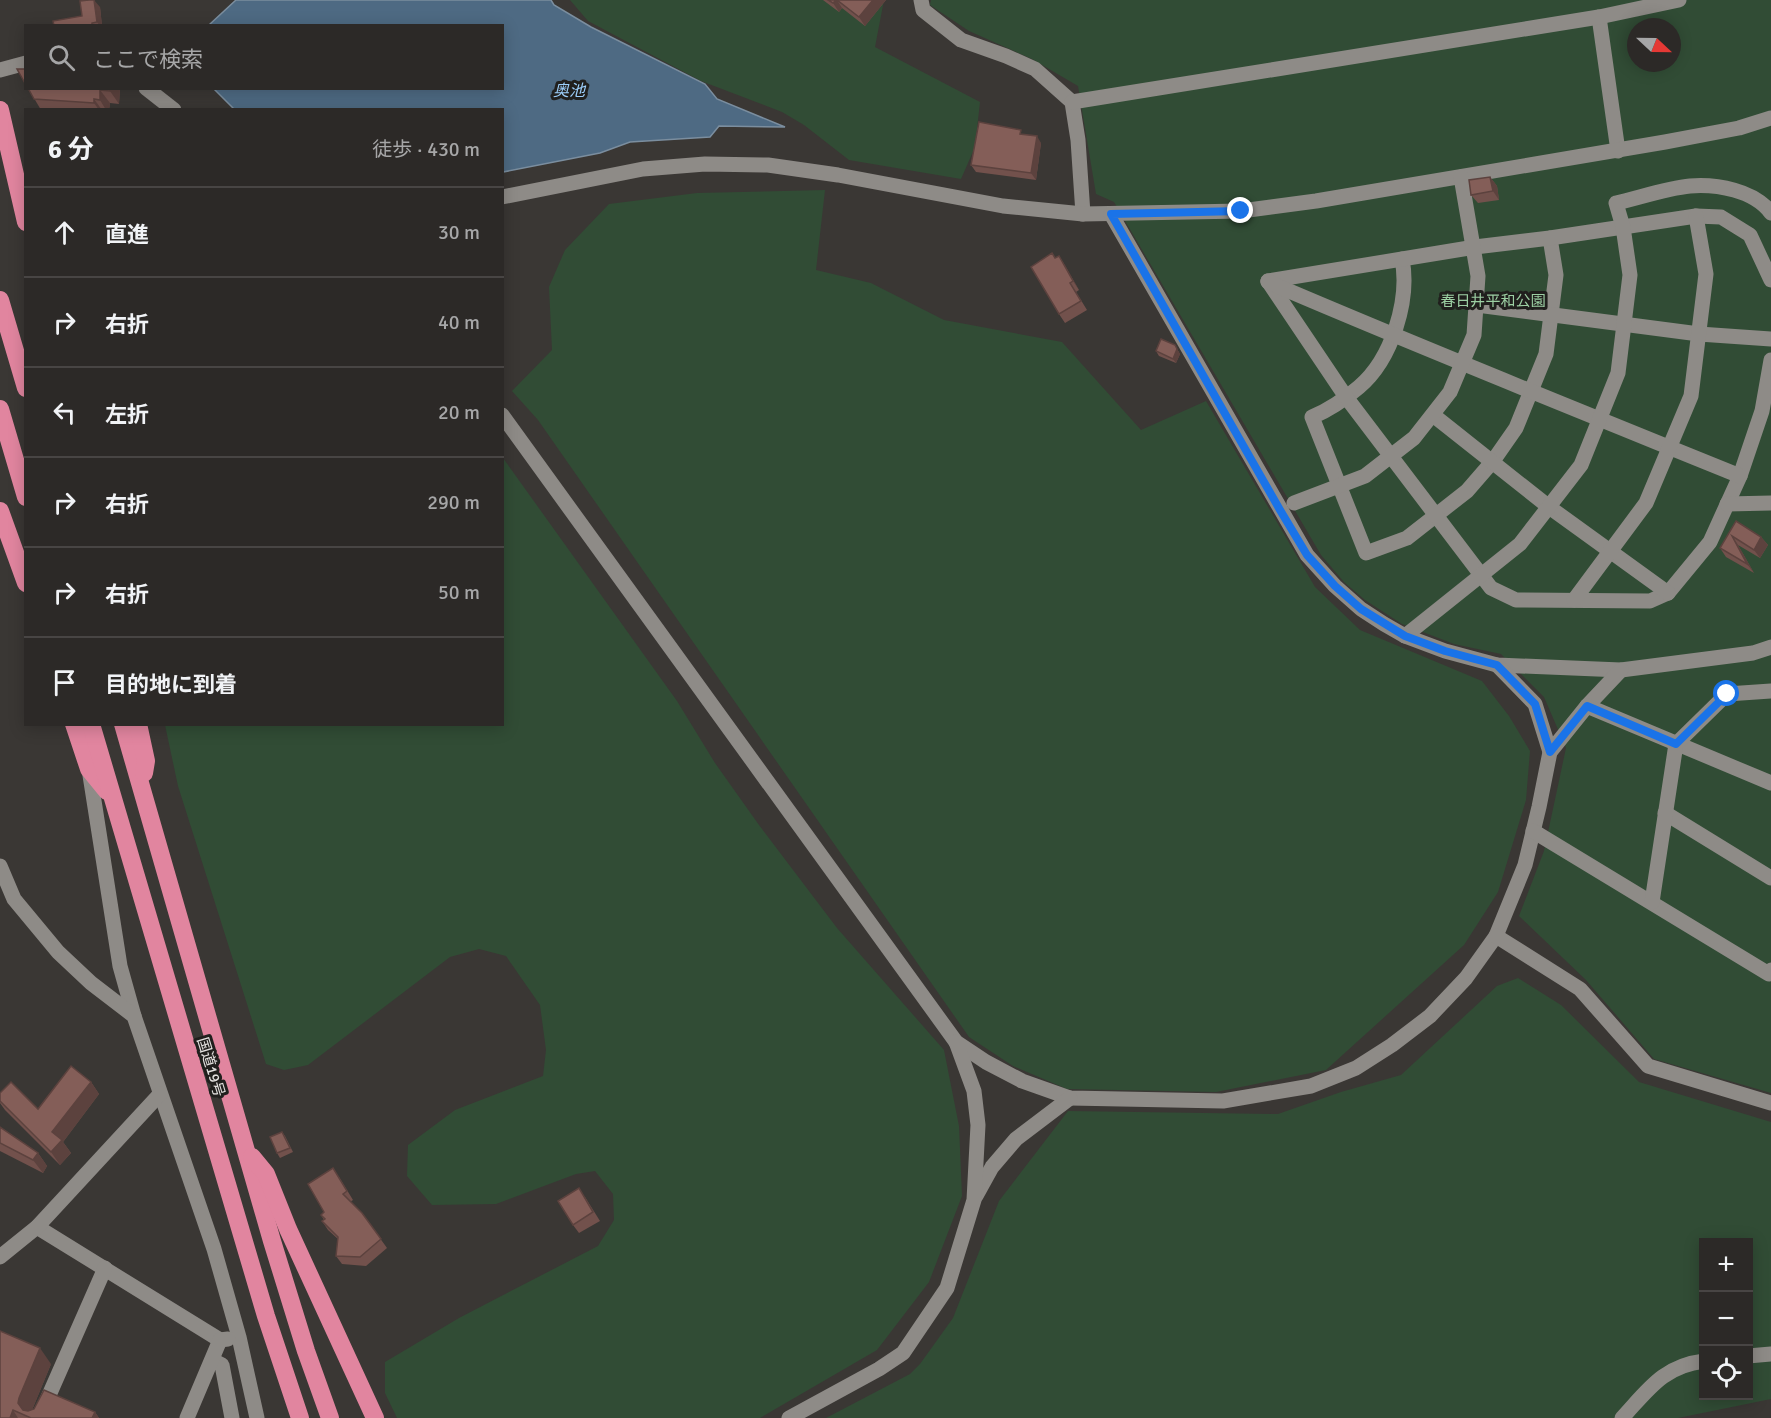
<!DOCTYPE html>
<html lang="ja">
<meta charset="utf-8">
<style>
body{margin:0;font-family:Signika,"Noto Sans JP",sans-serif;background:#34312f;color:#f1f3f6}
.controls{position:absolute;right:18px;bottom:18px;display:grid;overflow:hidden;border-radius:0px;box-shadow:0 3px 15px #0003}
.controls button{width:54px;height:54px;display:grid;place-items:center;padding:0;border:0;border-bottom:2px solid #484544;background:#2c2927;color:#f1f3f6;font:30px sans-serif}
.compass{position:absolute;left:1627px;top:18px;width:54px;height:54px;border-radius:50%;background:#2c2927;box-shadow:0 3px 15px #0003;rotate:112deg}
.stop{position:absolute;width:18px;height:18px;margin:-14px;border:4px solid #1a73e8;border-radius:50%;background:#fff}
.stop.end{background:#1a73e8;border-color:#fff;box-shadow:0 2px 6px #0008}
.list{margin:0;padding:0;list-style:none}
h2{display:flex;justify-content:space-between;align-items:center;height:78px;margin:0;padding:0 24px;font-size:26px}
h2 small{font-size:20px;font-weight:400;color:#a6a6a7}
.list li{display:grid;grid-template-columns:39px 1fr auto;gap:18px;align-items:center;box-sizing:border-box;height:90px;padding:0 24px;border-top:2px solid #484544}
.list b{display:block;font-size:22px;white-space:nowrap}
.list em{font-size:20px;font-style:normal;color:#a6a6a7}
.icon{flex:none;width:33px;height:33px;fill:none;stroke:currentColor;stroke-width:2;stroke-linecap:round;stroke-linejoin:round}
.map{position:relative;flex:none;width:1771px;height:1418px;overflow:hidden}
.search{position:absolute;background:#2c2927;box-shadow:0 3px 15px #0003;left:24px;top:24px;width:480px;height:66px;display:flex;align-items:center;gap:15px;box-sizing:border-box;padding:0 21px;border-radius:0px;color:#a6a6a7;font-size:22px}
.panel{position:absolute;background:#2c2927;box-shadow:0 3px 15px #0003;left:24px;top:108px;width:480px;height:618px;border-radius:0px}
.map>svg:first-child{display:block}
</style>
<div class="map">
<svg width="1771" height="1418" viewBox="0 0 1771 1418">
<rect width="100%" height="100%" fill="#3a3734"/>
<!-- green -->
<g fill="#314c35" fill-rule="evenodd">
<polygon points="570,0 884,0 875,47 980,102 975,147 961,179 849,160 804,125 782,112 701,81 588,21"/>
<path d="M931,0H1771V1093L1654,1059L1586,980L1519,916L1544,851L1566,748L1544,697L1501,654L1454,644L1402,624L1365,600L1344,582L1321,555L1114,202L1096,194L1078,86L1032,59L969,31L930,5ZM1636,27H1672V63H1636Z"/>
<polygon points="825,190 816,270 871,283 944,320 1062,342 1141,430 1206,401 1315,587 1360,630 1482,681 1509,716 1530,751 1526,800 1498,892 1464,945 1326,1070 1216,1092 1067,1089 1013,1066 969,1037 538,420 512,391 552,350 549,287 565,250 609,204 697,193"/>
<polygon points="503,458 677,701 715,763 759,825 837,928 944,1050 959,1126 962,1196 929,1282 877,1350 760,1418 397,1418 385,1393 385,1362 459,1318 598,1246 614,1220 613,1194 595,1171 576,1174 496,1204 432,1205 407,1176 408,1145 455,1110 543,1076 546,1050 540,1005 506,956 479,949 450,957 308,1065 284,1070 266,1064 178,786 165,725 502,724"/>
<path d="M1518,978L1561,1005L1639,1082L1771,1122V1399L1678,1418H826L910,1374L920,1364L953,1318L999,1201L1068,1111L1278,1114L1341,1092L1401,1075L1497,986ZM1704,1242H1748V1396H1704Z"/>
</g>
<!-- water -->
<polygon fill="#4e6a83" stroke="#7b8e9f" stroke-width="1.5" points="236,0 551,0 554,5 591,27 705,84 717,99 785,127 719,126 710,137 630,142 600,153 503,172 502,110 234,109 214,89 502,88 502,26 209,25"/>
<g fill="none" stroke-linecap="round" stroke-linejoin="round">
<!-- minor -->
<g stroke="#8e8b87" stroke-width="15">
<polyline points="921,0 923,10 961,40 1006,56 1035,69 1072,102 1078,140 1083,214"/>
<polyline points="1599,17 1618,151"/>
<polyline points="0,70 26,63"/>
<polyline points="146,88 174,110"/>
<polyline points="1072,102 1599,17 1679,0"/>
<polyline points="502,197 643,169 705,164 768,165 838,175 1003,206 1083,214 1241,211 1316,201 1665,142 1739,128 1771,118"/>
<polyline points="1111,214 1307,555 1335,586 1361,609 1384,624 1405,636 1445,651 1497,665 1621,670 1753,653 1771,647"/>
<path d="M1402,259C1410,300 1392,359 1359,387C1345,399 1329,410 1312,417L1366,553L1407,538L1467,491L1493,461L1516,428L1546,354L1556,275L1550,238"/>
<polyline points="1268,281 1346,397 1491,588 1516,600 1650,601 1668,593 1710,542 1740,476 1762,411 1771,360"/>
<polyline points="1268,281 1475,247 1550,238 1696,216 1721,217 1750,235 1771,280"/>
<path d="M1268,282C1424,349 1582,412 1740,476"/>
<polyline points="1477,305 1699,334 1771,339"/>
<polyline points="502,415 956,1042 986,1062 1022,1081 1070,1098 1223,1101 1311,1086 1356,1068 1392,1045 1430,1016 1466,978 1496,936 1525,865 1539,807 1550,752 1587,706 1621,670"/>
<polyline points="1433,415 1549,507 1668,593"/>
<polyline points="1294,503 1365,476 1414,438 1450,392 1474,335 1478,276 1461,177"/>
<polyline points="1727,504 1771,503"/>
<polyline points="1574,600 1646,503 1691,396 1706,274 1696,216"/>
<path d="M1405,636L1520,544L1581,465L1618,373L1630,275L1623,227L1616,203C1638,198 1668,188 1690,186C1717,184 1754,190 1771,213"/>
<polyline points="1497,665 1535,704 1550,752"/>
<polyline points="1587,706 1771,783"/>
<polyline points="89,769 120,966 134,1016"/>
<polyline points="1665,813 1771,878"/>
<polyline points="1533,831 1769,974 1771,970"/>
<polyline points="0,866 14,899 58,952 91,983 134,1016 214,1249 239,1337 257,1418"/>
<polyline points="1652,902 1676,744 1727,694 1771,691"/>
<polyline points="1496,936 1580,989 1648,1066 1771,1103"/>
<polyline points="976,1196 992,1167 1016,1139 1070,1098"/>
<polyline points="37,1227 220,1340"/>
<polyline points="0,1257 37,1227 160,1094"/>
<polyline points="1748,1356 1771,1354"/>
<polyline points="212,1360 222,1365 232,1418"/>
<polyline points="39,1418 105,1268"/>
<polyline points="187,1418 220,1340 228,1339"/>
<polyline points="789,1418 879,1369 903,1353 947,1288 974,1200 978,1125 974,1091 956,1042"/>
<path d="M1622,1418C1648,1390 1663,1366 1704,1361"/>
</g>
<!-- highway -->
<g stroke="#e1859f" stroke-width="18">
<polyline points="0,110 26,222"/>
<polyline points="0,300 26,388"/>
<polyline points="0,409 26,497"/>
<polyline points="0,511 26,583"/>
<polyline points="74,724 89,769 107,791"/>
<polyline points="91,724 266,1316 300,1418"/>
<polyline points="123,724 272,1241 306,1351 330,1418"/>
<polyline points="138,724 146,761 144,773"/>
<polyline points="252,1157 266,1174 288,1229 375,1418"/>
</g>
</g>
<!-- wall -->
<g fill="#72514c">
<polygon points="823,0 886,0 865,26 842,8 839,12"/>
<polygon points="100,7 102,26 54,26 82,16"/>
<polygon points="28,88 120,88 119,104 110,103 109,110 41,110"/>
<polygon points="1024,135 1041,143 1036,180 976,172 971,165"/>
<polygon points="1490,177 1497,186 1499,200 1478,203 1471,195"/>
<polygon points="1059,256 1079,290 1076,292 1087,310 1065,323 1059,314 1056,258"/>
<polygon points="1177,349 1180,354 1176,363 1159,356 1156,351"/>
<polygon points="1736,521 1761,537 1768,545 1760,558 1738,545 1754,573 1726,557 1720,548"/>
<polygon points="91,1082 99,1094 63,1142 71,1153 60,1165 5,1110 0,1103 0,1093 38,1109"/>
<polygon points="0,1127 38,1153 47,1166 43,1173 0,1151"/>
<polygon points="282,1132 285,1136 293,1152 280,1158 277,1153"/>
<polygon points="339,1177 353,1200 350,1202 362,1213 387,1248 366,1266 342,1264 336,1256 338,1239 328,1230 322,1221 324,1220 321,1215 324,1212"/>
<polygon points="585,1197 600,1221 579,1233 573,1225"/>
<polygon points="51,1364 32,1410 95,1412 99,1418 0,1418"/>
</g>
<!-- shaded-wall -->
<g fill="#5c423e">
<polygon points="94,0 100,7 102,26 100,26 97,22"/>
<polygon points="836,0 837,0 842,8 839,12 833,3"/>
<polygon points="873,0 886,0 865,26 859,17"/>
<polygon points="110,88 120,88 119,104 110,91"/>
<polygon points="100,90 110,103 109,110 106,110 100,100"/>
<polygon points="94,99 102,110 99,110 94,103"/>
<polygon points="1037,136 1041,143 1036,180 1031,173"/>
<polygon points="1490,177 1497,186 1499,200 1493,191"/>
<polygon points="1059,256 1065,265 1079,290 1073,281"/>
<polygon points="1177,349 1180,354 1176,363 1173,359"/>
<polygon points="1732,536 1738,545 1754,573 1747,564"/>
<polygon points="1761,537 1768,545 1760,558 1754,550"/>
<polygon points="91,1082 99,1094 63,1142 71,1153 60,1165 51,1152 52,1132"/>
<polygon points="38,1153 47,1166 43,1173 33,1160"/>
<polygon points="40,1348 51,1364 30,1415 30,1418 18,1403 19,1398"/>
<polygon points="13,1410 18,1418 10,1418"/>
<polygon points="95,1412 99,1418 92,1418"/>
</g>
<!-- building -->
<g fill="#845e58" stroke="#5c423e" stroke-width="1.5">
<polygon points="89,0 94,0 97,22 92,23 92,26 54,26 53,21 82,16 80,1"/>
<polygon points="828,0 836,0 833,3"/>
<polygon points="837,0 873,0 859,17"/>
<polygon points="17,69 26,69 26,85"/>
<polygon points="28,88 110,88 110,91 100,90 100,100 94,99 94,103 34,99"/>
<polygon points="979,122 1021,130 1020,134 1037,136 1031,173 971,165"/>
<polygon points="1490,177 1493,191 1471,195 1469,180"/>
<polygon points="1052,253 1055,258 1059,256 1073,281 1070,283 1081,301 1059,314 1031,267"/>
<polygon points="1161,339 1175,345 1177,349 1173,359 1156,351"/>
<polygon points="1736,521 1761,537 1754,550 1732,536 1747,564 1720,548"/>
<polygon points="71,1066 91,1082 52,1132 62,1140 51,1152 0,1101 0,1093 11,1082 38,1109"/>
<polygon points="0,1127 38,1153 33,1160 0,1143"/>
<polygon points="282,1132 290,1148 277,1153 270,1137"/>
<polygon points="333,1168 347,1191 343,1194 362,1213 381,1239 360,1257 336,1256 338,1237 322,1221 325,1219 321,1215 324,1212 308,1184"/>
<polygon points="579,1188 593,1212 573,1225 558,1201"/>
<polygon points="0,1331 40,1348 19,1398 18,1403 23,1410 28,1411 34,1409 44,1390 95,1412 92,1418 31,1418 13,1410 10,1418 0,1418"/>
</g>
<g fill="none" stroke-linecap="round" stroke-linejoin="round">
<!-- route -->
<polyline stroke="#1a73e8" stroke-width="8" points="1241,211 1111,214 1280,510 1307,555 1335,586 1361,609 1405,636 1445,651 1497,665 1535,704 1550,752 1587,706 1676,744 1727,694"/>
</g>
<g text-anchor="middle" dominant-baseline="central" stroke-width="6" stroke-linejoin="round" paint-order="stroke">
<!-- park labels -->
<g font-size="15" fill="#9ccfa3" stroke="#201f1d">
<text x="1493" y="301">春日井平和公園</text>
</g>
<!-- street labels -->
<g font-size="15" fill="#e4e2e0" stroke="#201f1d">
<text transform="translate(211 1067) rotate(73)">国道19号</text>
</g>
<!-- water labels -->
<g font-size="16" font-style="italic" fill="#9ccefa" stroke="#201f1d">
<text x="569" y="91">奥池</text>
</g>
</g>
</svg>
<div class="controls">
<button>+</button>
<button>−</button>
<button><svg class="icon" aria-label="locate" viewBox="0 0 24 24"><circle cx="12" cy="12" r="6"/><path d="M12 2v4M12 18v4M2 12h4M18 12h4"/></svg></button>
</div>
<svg class="compass" viewBox="-18 -18 36 36"><path d="M0-13l5 13h-10z" fill="#e53935"/><path d="M0 13l5-13h-10z" fill="#a6a6a7"/></svg>
<div class="stop" style="left:1727px;top:694px"></div>
<div class="stop end" style="left:1241px;top:211px"></div>
<div class="search"><svg class="icon" aria-label="search" viewBox="0 0 24 24"><circle cx="10" cy="10" r="6"/><path d="M15 15l6 6"/></svg>ここで検索</div>
<section class="panel">
<h2>6 分<small>徒歩 · 430 m</small></h2>
<ul class="list">
<li><svg class="icon" aria-label="ahead" viewBox="0 0 24 24"><path d="M12 20V5M6 11l6-6 6 6"/></svg><div><b>直進</b></div><em>30 m</em></li>
<li><svg class="icon" aria-label="right" viewBox="0 0 24 24"><path d="M7 20v-9h11M14 6l5 5-5 5"/></svg><div><b>右折</b></div><em>40 m</em></li>
<li><svg class="icon" aria-label="left" viewBox="0 0 24 24"><path d="M17 20v-9H6M10 6l-5 5 5 5"/></svg><div><b>左折</b></div><em>20 m</em></li>
<li><svg class="icon" aria-label="right" viewBox="0 0 24 24"><path d="M7 20v-9h11M14 6l5 5-5 5"/></svg><div><b>右折</b></div><em>290 m</em></li>
<li><svg class="icon" aria-label="right" viewBox="0 0 24 24"><path d="M7 20v-9h11M14 6l5 5-5 5"/></svg><div><b>右折</b></div><em>50 m</em></li>
<li><svg class="icon" aria-label="arrive" viewBox="0 0 24 24"><path d="M6 21V4h12l-3 4 3 4H6"/></svg><div><b>目的地に到着</b></div></li>
</ul>
</section>
</div>
